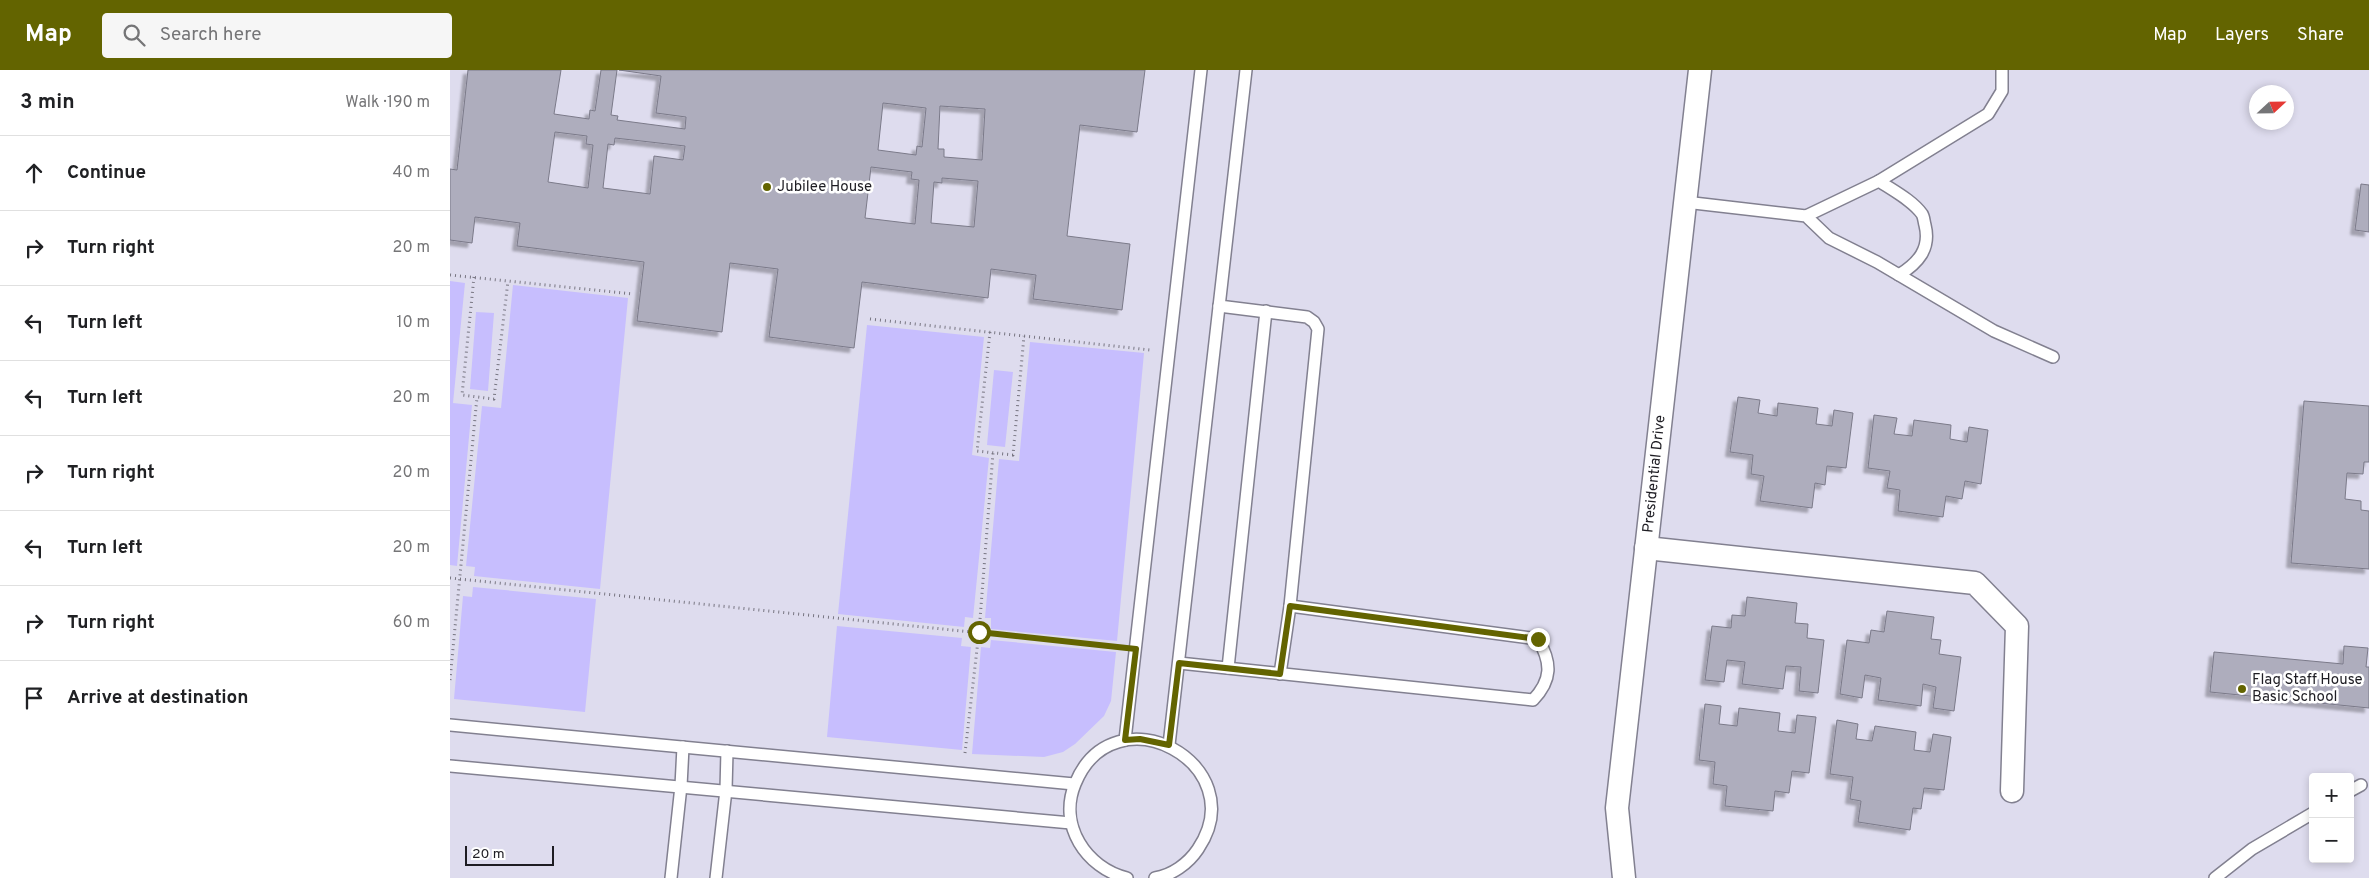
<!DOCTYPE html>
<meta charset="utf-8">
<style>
body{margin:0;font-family:Overpass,sans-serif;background:#f6f6f6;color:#202124}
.controls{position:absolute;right:15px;bottom:15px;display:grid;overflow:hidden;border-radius:5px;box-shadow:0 2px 8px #0003}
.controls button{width:45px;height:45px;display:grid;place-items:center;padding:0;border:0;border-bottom:1px solid #e0e0e0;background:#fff;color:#202124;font:25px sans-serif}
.compass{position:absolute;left:1799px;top:15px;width:45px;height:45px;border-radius:50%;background:#fff;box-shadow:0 2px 8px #0003;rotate:68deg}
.scale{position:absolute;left:15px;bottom:12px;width:89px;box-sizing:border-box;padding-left:5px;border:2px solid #1e1d23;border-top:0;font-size:14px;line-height:18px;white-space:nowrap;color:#1e1d23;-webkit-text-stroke:4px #fff;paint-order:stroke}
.stop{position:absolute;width:15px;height:15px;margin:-11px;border:4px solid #636400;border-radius:50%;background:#fff}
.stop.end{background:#636400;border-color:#fff;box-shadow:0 1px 5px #0008}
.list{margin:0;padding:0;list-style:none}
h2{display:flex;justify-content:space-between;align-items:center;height:65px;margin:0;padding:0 20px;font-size:21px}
h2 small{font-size:16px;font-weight:400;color:#757577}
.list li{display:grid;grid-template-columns:32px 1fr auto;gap:15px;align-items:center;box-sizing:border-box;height:75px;padding:0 20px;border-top:1px solid #e0e0e0}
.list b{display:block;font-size:19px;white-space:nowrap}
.list em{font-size:16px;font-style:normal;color:#757577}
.icon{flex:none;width:28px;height:28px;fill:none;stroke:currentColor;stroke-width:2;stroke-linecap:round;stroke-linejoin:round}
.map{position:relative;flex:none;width:1919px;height:808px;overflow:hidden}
header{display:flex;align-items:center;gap:30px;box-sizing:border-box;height:70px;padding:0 25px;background:#636400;color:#fff}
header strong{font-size:24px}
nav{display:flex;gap:28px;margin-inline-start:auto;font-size:18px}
.search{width:350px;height:45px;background:#f6f6f6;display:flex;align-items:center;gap:12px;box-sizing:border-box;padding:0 18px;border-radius:5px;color:#757577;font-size:19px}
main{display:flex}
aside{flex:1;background:#fff}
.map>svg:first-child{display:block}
</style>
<header>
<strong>Map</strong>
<div class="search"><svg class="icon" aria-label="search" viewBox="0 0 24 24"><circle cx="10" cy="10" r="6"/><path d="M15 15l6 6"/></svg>Search here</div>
<nav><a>Map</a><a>Layers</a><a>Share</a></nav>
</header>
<main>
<aside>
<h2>3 min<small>Walk · 190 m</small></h2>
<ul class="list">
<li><svg class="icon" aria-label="ahead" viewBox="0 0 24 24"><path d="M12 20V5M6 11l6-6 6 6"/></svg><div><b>Continue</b></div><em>40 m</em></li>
<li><svg class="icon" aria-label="right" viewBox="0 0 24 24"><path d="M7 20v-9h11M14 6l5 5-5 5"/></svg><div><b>Turn right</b></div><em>20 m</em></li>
<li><svg class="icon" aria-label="left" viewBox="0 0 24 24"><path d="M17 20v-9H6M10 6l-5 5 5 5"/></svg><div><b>Turn left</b></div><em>10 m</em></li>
<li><svg class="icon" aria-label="left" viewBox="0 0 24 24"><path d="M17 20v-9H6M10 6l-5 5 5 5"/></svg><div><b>Turn left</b></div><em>20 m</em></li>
<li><svg class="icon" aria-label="right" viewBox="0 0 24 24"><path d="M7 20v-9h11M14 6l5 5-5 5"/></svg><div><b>Turn right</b></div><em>20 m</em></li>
<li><svg class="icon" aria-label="left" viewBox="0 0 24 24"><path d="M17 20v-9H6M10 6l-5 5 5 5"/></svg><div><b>Turn left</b></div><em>20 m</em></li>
<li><svg class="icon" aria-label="right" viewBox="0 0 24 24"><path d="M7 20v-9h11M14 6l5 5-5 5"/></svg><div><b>Turn right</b></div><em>60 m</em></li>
<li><svg class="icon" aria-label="arrive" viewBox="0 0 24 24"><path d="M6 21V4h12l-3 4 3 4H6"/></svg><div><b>Arrive at destination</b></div></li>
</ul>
</aside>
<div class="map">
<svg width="1919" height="808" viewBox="0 0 1919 808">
<defs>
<filter id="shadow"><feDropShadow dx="-4.5" dy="4.5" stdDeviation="1" flood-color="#0004"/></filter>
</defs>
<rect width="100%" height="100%" fill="#dedcee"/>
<!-- green -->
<g fill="#c7befe">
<polygon points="0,211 15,213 3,333 22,335 7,496 0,495"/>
<polygon points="63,215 178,228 150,519 24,506 25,497 16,496 32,336 51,338"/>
<polygon points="26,242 44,243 38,321 20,319"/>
<polygon points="417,255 534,267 522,385 539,388 523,548 515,547 514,557 388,544"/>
<polygon points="580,272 694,283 667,571 541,559 541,548 535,548 549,389 569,391"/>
<polygon points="544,300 563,302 555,377 537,375"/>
<polygon points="23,517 146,529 135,642 4,629 13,526 22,527"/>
<polygon points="387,556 512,568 511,576 521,577 512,680 377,667"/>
<polygon points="541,570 666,582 661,631 654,646 625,674 613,682 594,687 522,684 531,577 540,578"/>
</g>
<!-- building -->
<g fill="#aeadbd" stroke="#7b7a89" fill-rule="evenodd" filter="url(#shadow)">
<path d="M18,0H111L104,44L139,49L140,40L145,41L151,0H167L161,45L168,46L167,50L235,59L236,47L206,43L211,6L169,0H695L687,62L630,55L617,166L680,174L672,240L583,229L586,205L541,199L538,228L412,212L404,278L319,267L328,199L280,193L272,262L187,251L194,192L67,176L70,153L25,147L22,173L0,170V99L7,100ZM433,33L476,38L472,77L467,76L466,85L428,80ZM490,36L535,39L532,90L494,87V79H488ZM105,62L137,66L136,74L143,75L138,118L98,112ZM165,68L235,76L233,90L204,86L200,124L153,118L158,74L164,75ZM421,97L462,102L461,109L469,110L465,154L415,148ZM492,108L528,111L524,157L481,153L484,112L492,113Z"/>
<polygon points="1911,114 1919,115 1919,162 1905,160"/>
<polygon points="1288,327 1310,330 1308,343 1327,346 1328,333 1368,338 1366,354 1382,356 1384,340 1403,343 1396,398 1377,396 1375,415 1365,413 1362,438 1310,431 1314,406 1301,404 1303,385 1280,382"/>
<polygon points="1854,331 1919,336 1919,392 1914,392 1913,404 1897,403 1895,429 1911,431 1911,440 1919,441 1919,499 1841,493"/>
<polygon points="1424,345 1447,348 1444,364 1462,366 1464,350 1501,355 1500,369 1517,372 1519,357 1538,360 1531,414 1515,411 1512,429 1496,426 1493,447 1448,441 1450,420 1437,418 1440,401 1418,398"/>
<polygon points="1297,527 1347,533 1345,553 1358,554 1357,568 1374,570 1368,623 1349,621 1351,597 1336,596 1333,619 1292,614 1295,592 1277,590 1274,612 1255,610 1262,556 1281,558 1282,545 1295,546"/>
<polygon points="1437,541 1484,547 1481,569 1491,570 1489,584 1511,587 1504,641 1483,638 1486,617 1473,614 1471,636 1428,630 1431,608 1415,605 1412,628 1390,624 1397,570 1419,573 1421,560 1434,562"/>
<polygon points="1894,576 1918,578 1916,597 1919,597 1919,638 1760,622 1764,582 1893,594"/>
<polygon points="1255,634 1271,636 1269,654 1287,656 1289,638 1330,643 1328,661 1345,663 1347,645 1366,647 1359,703 1342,701 1339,723 1325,721 1323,741 1275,736 1277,716 1263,714 1265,692 1249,690"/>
<polygon points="1387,650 1408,654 1406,669 1422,671 1425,656 1466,662 1464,680 1480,682 1483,664 1501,667 1494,720 1474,718 1471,739 1463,738 1460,760 1408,752 1411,731 1400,729 1403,707 1380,704"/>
</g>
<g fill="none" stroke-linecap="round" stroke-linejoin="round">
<defs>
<g id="service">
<path d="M1429,111C1442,120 1462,130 1472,144C1474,147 1474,152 1475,155C1481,179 1468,193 1449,205"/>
<polyline points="1235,132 1356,146 1379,168 1427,192 1544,261 1603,287"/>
<polyline points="1356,146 1429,111 1538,44 1552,21 1552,0"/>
<polyline points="769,236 857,247 864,252 868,259 840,536 830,604"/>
<path d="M729,593L1083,630C1102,610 1102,593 1088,569L840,536"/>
<polyline points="778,598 816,241"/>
<polyline points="0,655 624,714"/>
<polyline points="675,670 751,0"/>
<polyline points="719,675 796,0"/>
<polyline points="0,696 621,753"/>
<polyline points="1900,721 1911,715"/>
<polyline points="221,808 231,716 233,677"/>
<polyline points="266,808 276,720 277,681"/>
<path d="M677,808C636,798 608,755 625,714C664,618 805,694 748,779C738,794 722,805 705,808"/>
<polyline points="1765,808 1802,779 1863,743"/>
</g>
<g id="minor">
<polyline points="1196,478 1525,513 1567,556 1562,721"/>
<polyline points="1174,808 1167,738 1250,0"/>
</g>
</defs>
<!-- service casing -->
<use href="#service" stroke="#828090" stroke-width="14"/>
<!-- minor casing -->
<use href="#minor" stroke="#828090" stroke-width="25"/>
<!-- path -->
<g stroke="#777581" stroke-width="3" stroke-dasharray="1 4" stroke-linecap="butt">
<polyline points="0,205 183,224"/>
<polyline points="24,207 12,325 44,329 58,211"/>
<polyline points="420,249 700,280"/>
<polyline points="540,262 527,381 563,385 574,266"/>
<polyline points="0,508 666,577"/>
<polyline points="0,610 27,327"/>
<polyline points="515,683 529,562 543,383"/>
</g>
<!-- service -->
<use href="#service" stroke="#fff" stroke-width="11"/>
<!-- minor -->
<use href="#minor" stroke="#fff" stroke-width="22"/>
</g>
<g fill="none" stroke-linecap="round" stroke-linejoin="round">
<!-- route -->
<polyline stroke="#636400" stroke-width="6" points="529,562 686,579 675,670 690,669 719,675 729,593 830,604 840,536 1088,569"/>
</g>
<!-- markers -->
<g fill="#636400" stroke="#fff" stroke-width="2">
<circle cx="317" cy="117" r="5"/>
<circle cx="1792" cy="619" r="5"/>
</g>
<g text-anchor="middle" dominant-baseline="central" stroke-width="5" stroke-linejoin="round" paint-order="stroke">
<!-- poi labels -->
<g font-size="15" fill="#1e1d23" stroke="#fff" text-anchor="start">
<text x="327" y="117">Jubilee House</text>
<text x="1802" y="610">Flag Staff House<tspan x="1802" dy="17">Basic School</tspan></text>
</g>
<!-- street labels -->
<g font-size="15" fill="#1e1d23" stroke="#fff">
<text transform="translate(1205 404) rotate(-84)">Presidential Drive</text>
</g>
</g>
</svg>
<div class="controls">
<button>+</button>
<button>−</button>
</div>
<svg class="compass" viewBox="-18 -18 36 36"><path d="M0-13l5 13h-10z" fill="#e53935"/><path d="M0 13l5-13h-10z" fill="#757577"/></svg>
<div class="scale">20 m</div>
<div class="stop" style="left:529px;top:562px"></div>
<div class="stop end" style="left:1088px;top:569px"></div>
</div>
</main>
